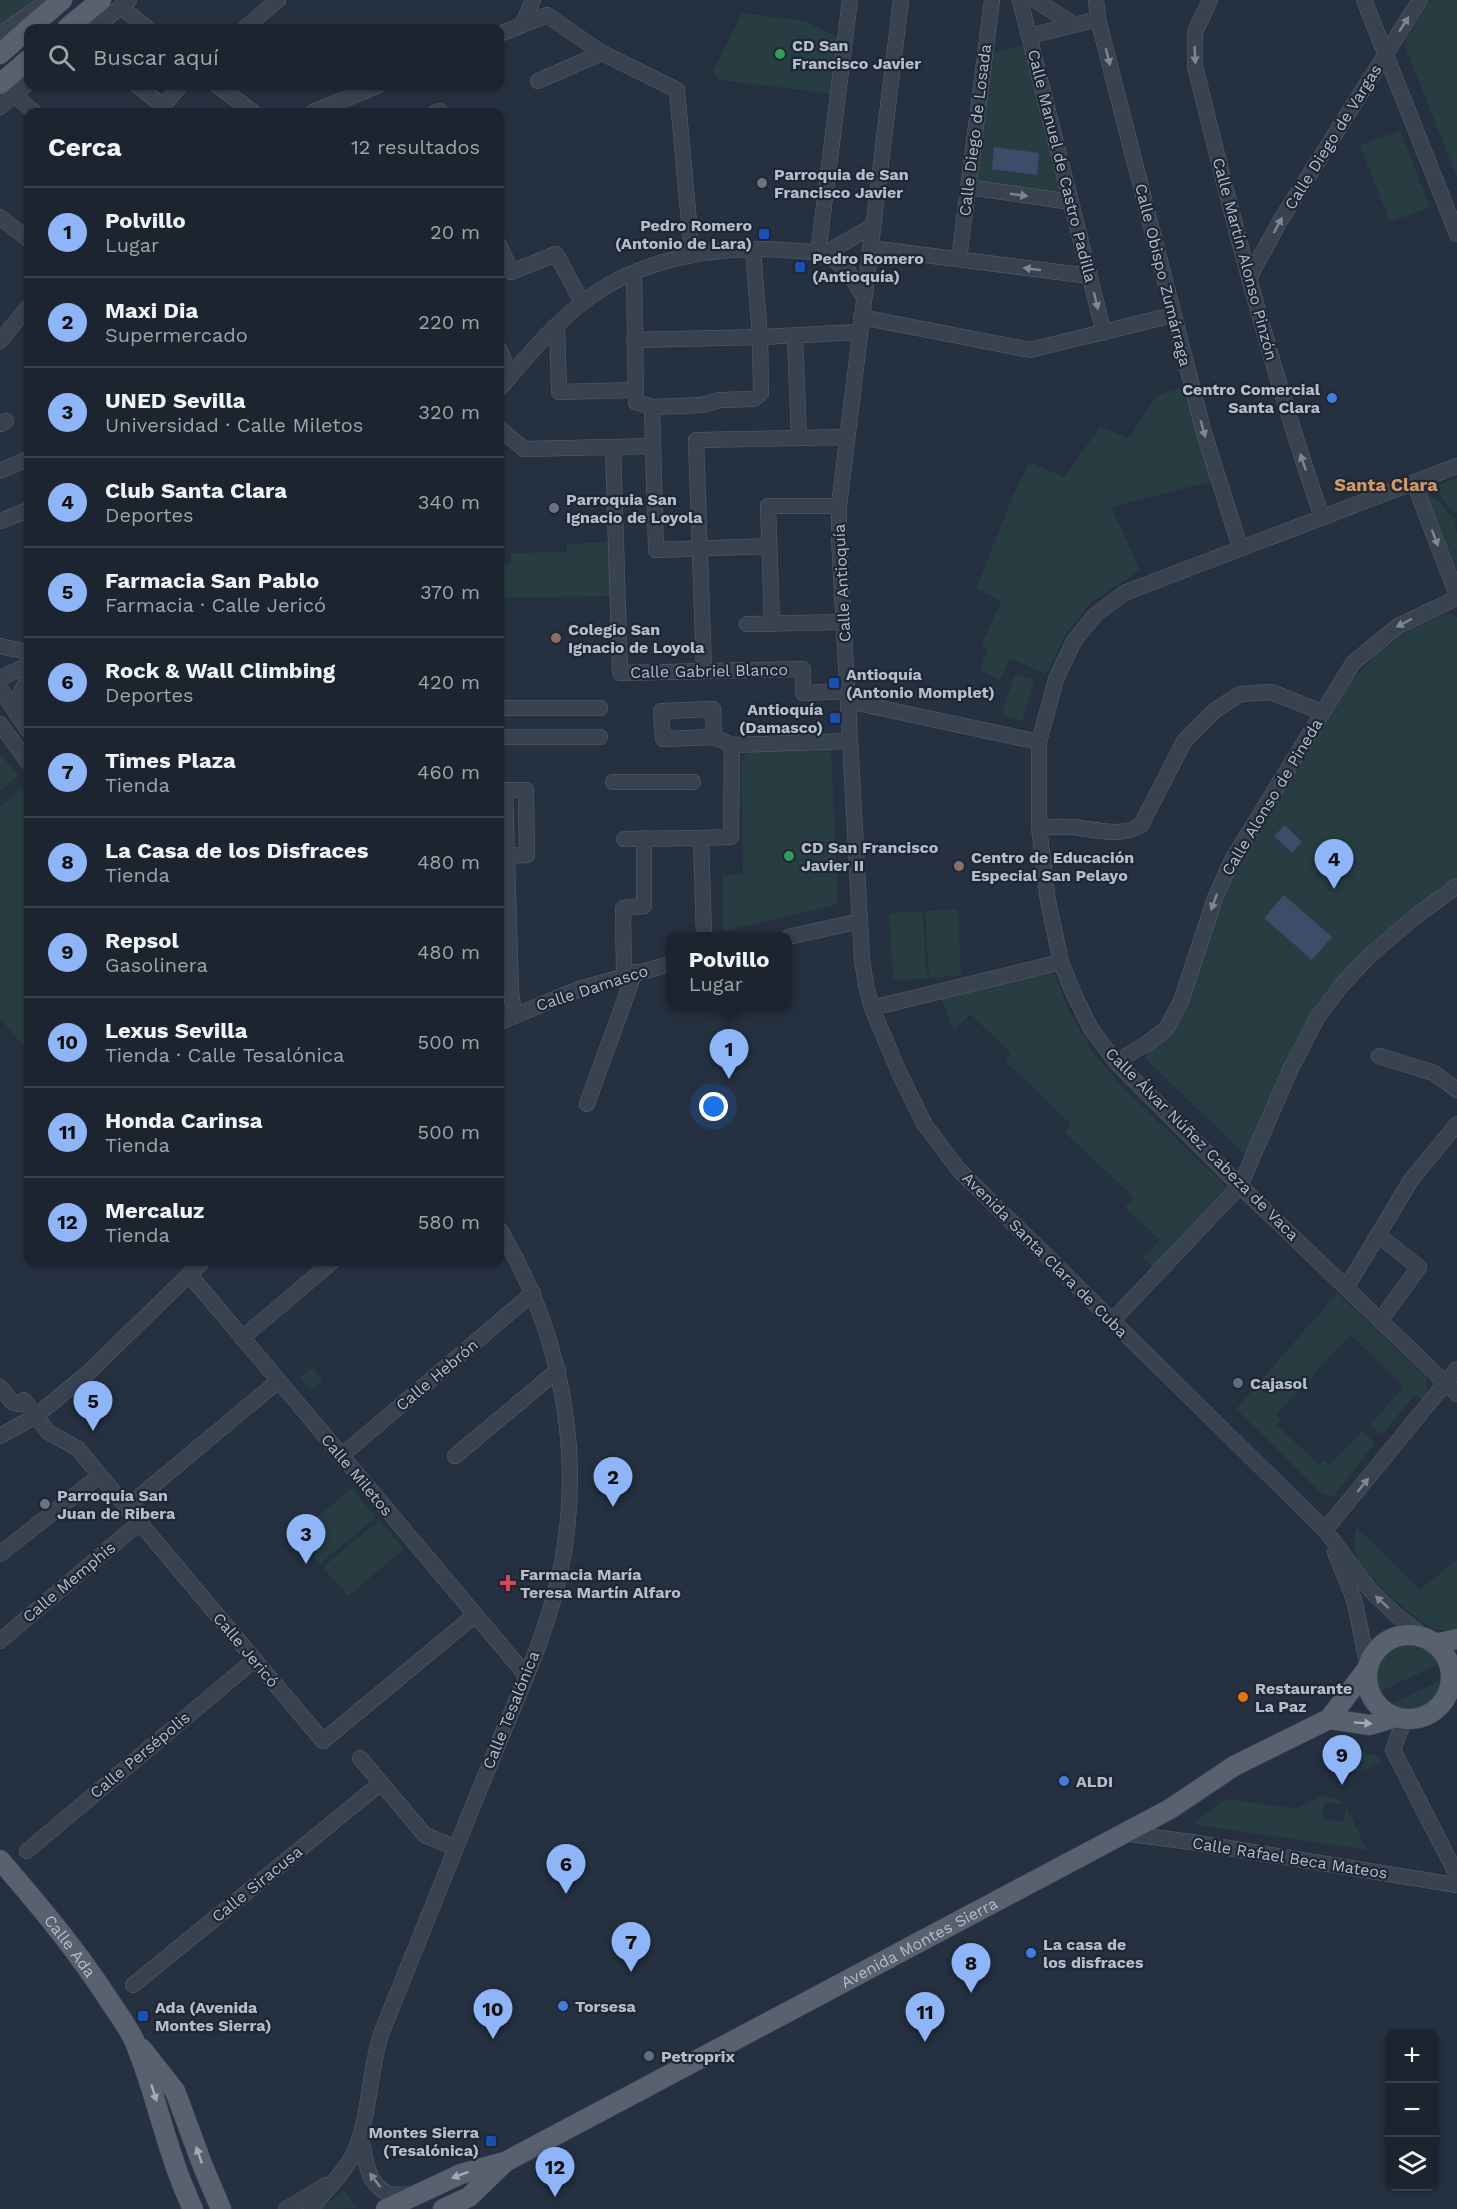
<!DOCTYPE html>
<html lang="es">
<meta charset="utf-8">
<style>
body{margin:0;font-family:"Work Sans",sans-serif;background:#252c38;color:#f1f3f6}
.controls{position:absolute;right:18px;bottom:18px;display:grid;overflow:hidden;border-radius:12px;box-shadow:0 2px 4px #0004}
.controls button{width:54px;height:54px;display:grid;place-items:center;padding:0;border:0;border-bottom:2px solid #3a414c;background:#1c2430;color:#f1f3f6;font:30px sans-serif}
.you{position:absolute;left:714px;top:1107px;width:21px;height:21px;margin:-15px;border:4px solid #fff;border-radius:50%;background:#1a73e8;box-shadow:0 0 0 9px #1a73e833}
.badge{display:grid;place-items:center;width:39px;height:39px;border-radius:50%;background:#8eb5f7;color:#111;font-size:20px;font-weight:700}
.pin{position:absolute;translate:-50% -50px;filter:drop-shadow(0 2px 3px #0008)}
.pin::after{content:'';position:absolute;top:32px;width:21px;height:18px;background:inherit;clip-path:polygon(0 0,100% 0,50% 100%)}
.popup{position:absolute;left:666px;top:932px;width:126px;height:78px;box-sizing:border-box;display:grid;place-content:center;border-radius:12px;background:#1c2430;filter:drop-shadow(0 2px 4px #0005);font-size:20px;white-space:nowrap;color:#a0a4ab}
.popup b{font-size:22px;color:#f1f3f6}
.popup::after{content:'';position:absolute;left:50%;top:100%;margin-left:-12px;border:12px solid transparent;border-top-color:#1c2430}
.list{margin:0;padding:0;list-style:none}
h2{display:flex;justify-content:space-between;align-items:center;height:78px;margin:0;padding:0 24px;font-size:26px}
h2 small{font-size:20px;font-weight:400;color:#a0a4ab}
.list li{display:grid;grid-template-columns:39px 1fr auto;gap:18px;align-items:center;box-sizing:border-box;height:90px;padding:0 24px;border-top:2px solid #3a414c}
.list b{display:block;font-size:22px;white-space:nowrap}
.list p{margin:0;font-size:20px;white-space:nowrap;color:#a0a4ab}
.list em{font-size:20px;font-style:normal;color:#a0a4ab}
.icon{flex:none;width:33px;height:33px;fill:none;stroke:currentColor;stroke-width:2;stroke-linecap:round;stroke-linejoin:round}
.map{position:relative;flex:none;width:1457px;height:2209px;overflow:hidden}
.search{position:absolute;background:#1c2430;box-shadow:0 2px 4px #0004;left:24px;top:24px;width:480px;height:66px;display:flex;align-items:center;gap:15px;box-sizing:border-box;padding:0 21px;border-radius:12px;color:#a0a4ab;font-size:22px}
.panel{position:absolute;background:#1c2430;box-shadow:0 2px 4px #0004;left:24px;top:108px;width:480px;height:1158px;border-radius:12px}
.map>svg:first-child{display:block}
</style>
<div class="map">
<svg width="1457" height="2209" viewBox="0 0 1457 2209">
<rect width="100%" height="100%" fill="#253040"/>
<!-- green -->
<g fill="#273d41">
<polygon points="0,0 38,0 0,27"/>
<polygon points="1431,0 1457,0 1457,178 1405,46 1406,39"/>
<polygon points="742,13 805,21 840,38 833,94 719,80 713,71"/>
<polygon points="1023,45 1060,189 1058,192 976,182 993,56 996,52"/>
<polygon points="1400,131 1430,207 1390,222 1360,145"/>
<polygon points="1185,386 1213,481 1111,507 1140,570 1089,604 1066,634 1046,674 1010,658 1000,680 980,670 987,649 982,644 1001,601 976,589 1014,493 1030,462 1064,477 1100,427 1129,438 1156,396"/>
<polygon points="1457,478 1457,513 1451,510 1439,494 1427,489"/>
<polygon points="1426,494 1438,500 1448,513 1456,519 1455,525 1457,535 1457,571"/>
<polygon points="609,542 610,596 500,598 500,565 511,564 511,553 567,552 567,544"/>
<path d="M1445,614L1457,617V877C1401,917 1344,959 1308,1018C1283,1060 1266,1107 1247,1152L1243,1153L1146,1059V1054L1172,1033L1183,1015L1219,908L1236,868L1352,680L1379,652L1406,632Z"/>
<polygon points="1015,674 1035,680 1022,721 1001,715"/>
<polygon points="831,749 838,899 836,905 723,931 722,875 743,874 741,759 749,752"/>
<polygon points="0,754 18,775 0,791"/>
<polygon points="21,789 28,798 28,1052 0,1018 0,807"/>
<polygon points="958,909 961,976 929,978 925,911"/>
<polygon points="923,911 927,979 893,980 889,913"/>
<polygon points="1054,972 1069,1011 1093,1052 1123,1088 1228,1188 1153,1267 1143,1258 1160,1240 1125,1207 1134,1197 1064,1132 1071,1124 1005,1061 1011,1053 970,1014 954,1031 941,998"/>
<polygon points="1337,1293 1426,1377 1427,1395 1423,1400 1415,1394 1382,1435 1369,1425 1404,1387 1351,1335 1276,1414 1281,1420 1277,1425 1319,1465 1324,1460 1329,1465 1362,1431 1375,1443 1333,1497 1322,1494 1236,1409"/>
<polygon points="312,1368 323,1381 311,1391 300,1378"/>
<polygon points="352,1488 376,1517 320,1564 296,1535"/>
<polygon points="379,1520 404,1549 348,1596 323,1567"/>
<path d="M1356,1527L1420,1590L1457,1559V1629C1449,1630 1441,1631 1434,1629C1415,1621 1359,1570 1354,1550C1353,1544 1356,1534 1356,1527Z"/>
<path d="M1411,1643C1424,1645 1436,1651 1439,1664L1379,1692C1365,1666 1387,1645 1411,1643Z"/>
<path d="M1439,1681L1443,1682C1434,1707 1417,1717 1391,1706L1392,1704Z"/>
<polygon points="1332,1743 1376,1756 1383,1763 1375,1764 1357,1773 1355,1772 1356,1766 1361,1767 1363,1762 1342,1755 1338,1767 1335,1766 1328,1755 1319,1751"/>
<polygon points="1321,1796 1339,1799 1345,1805 1324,1802 1322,1819 1343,1822 1346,1806 1367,1850 1192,1824 1226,1799 1292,1808 1299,1807"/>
<polygon points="344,2190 357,2208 321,2209"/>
</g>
<!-- water -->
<g fill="#3b4d68">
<polygon points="994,147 1039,153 1037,175 992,169"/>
<polygon points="1285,825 1302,842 1292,853 1274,836"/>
<polygon points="1284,895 1332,937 1312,960 1264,918"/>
</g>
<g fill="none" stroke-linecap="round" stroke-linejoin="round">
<defs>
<g id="minor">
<polyline points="901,0 839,506 839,539 862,959 866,986 872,1008 898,1070 925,1125 959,1170 1325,1530 1371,1591 1394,1613 1427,1639"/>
<polyline points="1020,0 1104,333"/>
<polyline points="1035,0 1075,25"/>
<polyline points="1096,0 1098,19 1204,433 1240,547"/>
<path d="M1210,0L1195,32V66C1232,217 1271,370 1322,517"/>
<polyline points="1364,0 1457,234"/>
<polyline points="121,7 147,28"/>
<polyline points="522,25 533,0"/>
<polyline points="95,28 129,0"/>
<polyline points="245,28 278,0"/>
<polyline points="0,34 50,0"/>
<polyline points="500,34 547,15 602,53"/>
<polyline points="1029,36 1098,19"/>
<polyline points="538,81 602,53 677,90 692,255"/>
<polyline points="138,86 163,106 179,87 177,86"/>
<polyline points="218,86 253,112"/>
<polyline points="14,95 34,112"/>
<polyline points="0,107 28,83"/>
<polyline points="313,112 377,86"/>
<polyline points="436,112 440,111"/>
<polyline points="968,187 1071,202"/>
<polyline points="0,217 28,239"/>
<polyline points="500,246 511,272 556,254 582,302"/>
<polyline points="870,248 1090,276"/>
<polyline points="818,253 850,0"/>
<polyline points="826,253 848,271 864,298"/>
<polyline points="826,253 873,226"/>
<polyline points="959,259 992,0"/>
<polyline points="634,274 636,402 652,407 702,405 720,400 754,399 761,393 760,337 753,249"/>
<polyline points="1250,276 1280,221 1420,0"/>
<polyline points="861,317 1030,350 1173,315"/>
<polyline points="557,325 559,392 635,390"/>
<polyline points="795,336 799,438"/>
<polyline points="634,340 760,337 859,332"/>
<polyline points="0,341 28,307"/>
<polyline points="500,350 510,376"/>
<path d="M500,388C525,359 551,327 582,303C629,265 694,250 753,249C777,248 801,252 826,253"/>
<polyline points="652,407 656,550 769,546"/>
<polyline points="0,424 6,421"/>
<polyline points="500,429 524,449 653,446"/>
<polyline points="613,447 620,673 803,669 803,693 847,691"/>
<polyline points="1457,466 1124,593 1095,615 1074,641 1056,679 1039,742 1039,828 1048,901 1061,962 1072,990 1091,1029 1116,1062 1240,1186 1457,1394"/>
<polyline points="0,471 26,460"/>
<polyline points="1414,483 1457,595"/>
<polyline points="0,521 28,510"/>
<polyline points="747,624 844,622"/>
<polyline points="772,624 768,506 839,506"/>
<polyline points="0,646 28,652"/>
<polyline points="704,670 696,440 846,437"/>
<polyline points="0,678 28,665"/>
<polyline points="0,688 28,730"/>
<polyline points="848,701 1039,742"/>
<polyline points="500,708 600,708"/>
<polyline points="21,718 19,697 28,678"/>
<polyline points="0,724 28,762"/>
<polyline points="500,737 600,737"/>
<polyline points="714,737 713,709 661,711 663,739 714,737 732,745 850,741"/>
<polyline points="613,782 693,782"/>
<path d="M1039,828C1050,827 1061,826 1072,827C1095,829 1120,838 1141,825L1185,740L1214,711L1240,694L1271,692L1322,712"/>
<polyline points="624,839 701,838"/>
<polyline points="508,856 527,855 526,790 505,790 511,992 514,1014"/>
<polyline points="704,936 701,838 731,837 732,745"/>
<polyline points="788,937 860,921"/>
<polyline points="624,975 623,908 644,906 644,838"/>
<polyline points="872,1008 1061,962"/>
<polyline points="500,1022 579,989 670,964"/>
<polyline points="1379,1056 1434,1073 1457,1090"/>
<polyline points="1116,1062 1146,1044 1166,1029 1181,1001 1215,898 1232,860 1353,663 1398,626 1457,598"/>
<polyline points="587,1104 635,972"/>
<polyline points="1379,1236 1419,1267 1380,1321"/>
<polyline points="189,1274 526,1675"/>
<polyline points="1346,1288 1411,1180 1457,1124"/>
<polyline points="1112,1321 1240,1186 1291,1068 1317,1018 1341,986 1368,957 1416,916 1457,886"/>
<polyline points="242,1338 332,1262"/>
<polyline points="0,1387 12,1402 19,1404 24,1400 48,1432 77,1448 323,1741 475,1615"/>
<polyline points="0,1436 36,1416 89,1372 202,1262"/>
<polyline points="341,1456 533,1293"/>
<polyline points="455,1456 558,1370"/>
<polyline points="126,1508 278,1381"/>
<polyline points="1325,1530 1457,1369"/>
<polyline points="1335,1552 1354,1599 1368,1666"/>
<polyline points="0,1554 99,1476"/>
<polyline points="0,1641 139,1523"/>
<polyline points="1407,1719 1400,1731 1393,1750 1457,1875"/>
<polyline points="360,1758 425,1835 456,1848"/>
<polyline points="1123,1833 1191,1842 1457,1885"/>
<polyline points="27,1851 254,1660"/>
<polyline points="133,1985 381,1783"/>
<path d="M361,2136C365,2156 366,2186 390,2194C397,2196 407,2194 414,2194"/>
<polyline points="286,2209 326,2185"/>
<path d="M311,2209C325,2190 344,2174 354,2153C370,2117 369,2072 381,2034C417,1945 452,1857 488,1769C509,1716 536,1659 552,1604C589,1477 567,1343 500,1230"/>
</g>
<g id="major">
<polyline points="29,28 62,0"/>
<polyline points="67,28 101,0"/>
<polyline points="0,54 28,29"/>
<polyline points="0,84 28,60"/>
<circle cx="1409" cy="1677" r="42"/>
<polyline points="1435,1644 1457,1639"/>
<polyline points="1329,1719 1370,1725 1396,1717"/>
<path id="s1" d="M0,1860C38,1904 75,1948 107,1997C116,2011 127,2025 134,2040C157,2095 167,2155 193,2209"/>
<polyline points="142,2049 175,2091 204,2169 221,2209"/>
<path id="s2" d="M386,2209L461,2174L505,2162L1170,1809L1234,1766L1329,1719L1367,1669"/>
<polyline points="443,2209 469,2197 503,2164"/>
</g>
</defs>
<!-- minor casing -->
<use href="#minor" stroke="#57606d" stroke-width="16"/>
<!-- major casing -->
<use href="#major" stroke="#434b59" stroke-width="21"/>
<!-- minor -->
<use href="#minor" stroke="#39424f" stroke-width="15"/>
<!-- major -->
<use href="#major" stroke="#58616f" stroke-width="20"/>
</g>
<!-- one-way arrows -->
<defs><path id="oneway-solid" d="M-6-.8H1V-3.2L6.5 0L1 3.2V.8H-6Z" transform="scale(1.5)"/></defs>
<g fill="#7e8693">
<use href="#oneway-solid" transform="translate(1404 24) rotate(-57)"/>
<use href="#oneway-solid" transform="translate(1195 55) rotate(88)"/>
<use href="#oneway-solid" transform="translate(1108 57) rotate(76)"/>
<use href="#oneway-solid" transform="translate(1019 195) rotate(8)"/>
<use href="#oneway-solid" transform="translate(1278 225) rotate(-62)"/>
<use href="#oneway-solid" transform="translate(1032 269) rotate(-173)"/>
<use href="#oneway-solid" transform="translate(1096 301) rotate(76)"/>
<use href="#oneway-solid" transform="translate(1203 429) rotate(75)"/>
<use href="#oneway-solid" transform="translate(1303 462) rotate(-109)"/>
<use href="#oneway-solid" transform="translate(1435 538) rotate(69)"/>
<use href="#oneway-solid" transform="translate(1404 623) rotate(152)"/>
<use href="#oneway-solid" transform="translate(1214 902) rotate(110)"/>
<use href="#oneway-solid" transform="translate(1363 1485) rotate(-51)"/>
<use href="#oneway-solid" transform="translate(1382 1602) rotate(-137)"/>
<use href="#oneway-solid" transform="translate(375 2180) rotate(-127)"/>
</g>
<g fill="#a3abb8">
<use href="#oneway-solid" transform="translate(1363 1723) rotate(4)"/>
<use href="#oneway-solid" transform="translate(154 2093) rotate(72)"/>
<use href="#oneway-solid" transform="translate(199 2155) rotate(-109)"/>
<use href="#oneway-solid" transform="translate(460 2175) rotate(159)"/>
</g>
<!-- markers -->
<g fill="#2e9e5b" stroke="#1e2735" stroke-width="2">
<circle cx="780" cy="54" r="6"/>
<circle cx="789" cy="856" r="6"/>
</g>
<g fill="#6b7280" stroke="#1e2735" stroke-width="2">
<circle cx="762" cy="183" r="6"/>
<circle cx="554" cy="508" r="6"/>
<circle cx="45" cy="1504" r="6"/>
</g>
<g fill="#1a4fb4" stroke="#1e2735" stroke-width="2">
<rect x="758" y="228" width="12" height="12" rx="3"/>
<rect x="794" y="261" width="12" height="12" rx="3"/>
<rect x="828" y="677" width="12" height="12" rx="3"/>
<rect x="829" y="712" width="12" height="12" rx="3"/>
<rect x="137" y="2010" width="12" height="12" rx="3"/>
<rect x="485" y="2135" width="12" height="12" rx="3"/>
</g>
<g fill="#3f7fe0" stroke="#1e2735" stroke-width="2">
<circle cx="1332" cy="398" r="6"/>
<circle cx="1064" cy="1781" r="6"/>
<circle cx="1031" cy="1953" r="6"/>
<circle cx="563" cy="2006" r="6"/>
</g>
<g fill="#8d6e63" stroke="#1e2735" stroke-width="2">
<circle cx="556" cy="638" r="6"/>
<circle cx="959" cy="866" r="6"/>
</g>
<g fill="#5c6f8a" stroke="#1e2735" stroke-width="2">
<circle cx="1238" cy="1383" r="6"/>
<circle cx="649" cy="2056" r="6"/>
</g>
<path fill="#e0444e" stroke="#1e2735" stroke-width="2" d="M505 1574h6v6h6v6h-6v6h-6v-6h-6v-6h6z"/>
<circle fill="#e8710a" stroke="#1e2735" stroke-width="2" cx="1243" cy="1697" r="6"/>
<g text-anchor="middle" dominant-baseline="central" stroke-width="4.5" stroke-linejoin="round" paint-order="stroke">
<!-- poi labels -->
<g font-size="16" font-weight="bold" fill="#b6bdca" stroke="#1e2735" text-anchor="start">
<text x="792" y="45">CD San<tspan x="792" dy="18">Francisco Javier</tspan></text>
<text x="774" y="174">Parroquia de San<tspan x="774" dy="18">Francisco Javier</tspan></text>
<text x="752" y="225" text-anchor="end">Pedro Romero<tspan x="752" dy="18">(Antonio de Lara)</tspan></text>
<text x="812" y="258">Pedro Romero<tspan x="812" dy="18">(Antioquía)</tspan></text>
<text x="1320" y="389" text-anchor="end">Centro Comercial<tspan x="1320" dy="18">Santa Clara</tspan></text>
<text x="566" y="499">Parroquia San<tspan x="566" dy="18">Ignacio de Loyola</tspan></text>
<text x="568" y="629">Colegio San<tspan x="568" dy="18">Ignacio de Loyola</tspan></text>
<text x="846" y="674">Antioquía<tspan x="846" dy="18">(Antonio Momplet)</tspan></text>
<text x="823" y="709" text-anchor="end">Antioquía<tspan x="823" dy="18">(Damasco)</tspan></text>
<text x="801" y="847">CD San Francisco<tspan x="801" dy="18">Javier II</tspan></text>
<text x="971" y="857">Centro de Educación<tspan x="971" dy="18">Especial San Pelayo</tspan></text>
<text x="1250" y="1383">Cajasol</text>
<text x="57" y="1495">Parroquia San<tspan x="57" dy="18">Juan de Ribera</tspan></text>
<text x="520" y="1574">Farmacia María<tspan x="520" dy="18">Teresa Martín Alfaro</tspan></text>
<text x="1255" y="1688">Restaurante<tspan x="1255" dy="18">La Paz</tspan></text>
<text x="1076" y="1781">ALDI</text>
<text x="1043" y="1944">La casa de<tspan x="1043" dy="18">los disfraces</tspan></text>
<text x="575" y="2006">Torsesa</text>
<text x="155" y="2007">Ada (Avenida<tspan x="155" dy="18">Montes Sierra)</tspan></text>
<text x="661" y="2056">Petroprix</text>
<text x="479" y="2132" text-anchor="end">Montes Sierra<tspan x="479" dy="18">(Tesalónica)</tspan></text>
</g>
<!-- street labels -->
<g font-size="16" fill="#b6bdca" stroke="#1e2735">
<text transform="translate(975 130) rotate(-83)">Calle Diego de Losada</text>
<text transform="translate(1333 137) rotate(-58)">Calle Diego de Vargas</text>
<text transform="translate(1062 166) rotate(76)">Calle Manuel de Castro Padilla</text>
<text transform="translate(1245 259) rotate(75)">Calle Martín Alonso Pinzón</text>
<text transform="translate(1163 275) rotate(76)">Calle Obispo Zumárraga</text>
<text transform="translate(842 583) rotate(-93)">Calle Antioquía</text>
<text transform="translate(709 671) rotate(-1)">Calle Gabriel Blanco</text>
<text transform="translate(1272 797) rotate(-59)">Calle Alonso de Pineda</text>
<text transform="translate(592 988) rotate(-18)">Calle Damasco</text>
<text transform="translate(1202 1144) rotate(45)">Calle Álvar Núñez Cabeza de Vaca</text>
<text transform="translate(1045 1255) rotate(45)">Avenida Santa Clara de Cuba</text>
<text transform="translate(437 1375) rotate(-40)">Calle Hebrón</text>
<text transform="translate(357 1475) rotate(50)">Calle Miletos</text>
<text transform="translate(69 1582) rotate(-40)">Calle Memphis</text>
<text transform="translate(246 1650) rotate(50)">Calle Jericó</text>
<text transform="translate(511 1710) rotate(-68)">Calle Tesalónica</text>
<text transform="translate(140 1755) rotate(-40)">Calle Persépolis</text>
<text transform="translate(1290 1858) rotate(9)">Calle Rafael Beca Mateos</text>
<text transform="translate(257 1884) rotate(-39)">Calle Siracusa</text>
<text stroke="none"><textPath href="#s2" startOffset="597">Avenida Montes Sierra</textPath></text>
<text stroke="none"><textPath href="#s1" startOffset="111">Calle Ada</textPath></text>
</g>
<!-- neighbourhood labels -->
<g font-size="18" font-weight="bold" fill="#d49867" stroke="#1e2735">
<text x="1386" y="484">Santa Clara</text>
</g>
</g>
</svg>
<div class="controls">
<button>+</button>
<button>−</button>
<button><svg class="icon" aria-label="layers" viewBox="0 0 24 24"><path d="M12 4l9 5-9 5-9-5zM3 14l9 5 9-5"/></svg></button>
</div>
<div class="you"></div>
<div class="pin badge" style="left:729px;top:1079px">1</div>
<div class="popup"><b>Polvillo</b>Lugar</div>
<div class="pin badge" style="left:613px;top:1507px">2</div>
<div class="pin badge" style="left:306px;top:1564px">3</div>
<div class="pin badge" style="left:1334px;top:889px">4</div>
<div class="pin badge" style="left:93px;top:1431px">5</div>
<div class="pin badge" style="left:566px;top:1894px">6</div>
<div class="pin badge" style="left:631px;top:1972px">7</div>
<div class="pin badge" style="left:971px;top:1993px">8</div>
<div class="pin badge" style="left:1342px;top:1785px">9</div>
<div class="pin badge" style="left:493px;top:2039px">10</div>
<div class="pin badge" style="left:925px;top:2042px">11</div>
<div class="pin badge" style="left:555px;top:2197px">12</div>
<div class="search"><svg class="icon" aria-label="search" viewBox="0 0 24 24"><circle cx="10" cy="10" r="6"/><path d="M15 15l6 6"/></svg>Buscar aquí</div>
<section class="panel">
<h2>Cerca<small>12 resultados</small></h2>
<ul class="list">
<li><span class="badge">1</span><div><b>Polvillo</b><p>Lugar</p></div><em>20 m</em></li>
<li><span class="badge">2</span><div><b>Maxi Dia</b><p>Supermercado</p></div><em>220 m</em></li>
<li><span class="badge">3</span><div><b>UNED Sevilla</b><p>Universidad · Calle Miletos</p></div><em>320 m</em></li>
<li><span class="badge">4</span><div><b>Club Santa Clara</b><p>Deportes</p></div><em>340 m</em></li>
<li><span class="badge">5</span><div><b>Farmacia San Pablo</b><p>Farmacia · Calle Jericó</p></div><em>370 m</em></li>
<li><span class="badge">6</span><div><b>Rock &amp; Wall Climbing</b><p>Deportes</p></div><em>420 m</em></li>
<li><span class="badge">7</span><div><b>Times Plaza</b><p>Tienda</p></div><em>460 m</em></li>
<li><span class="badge">8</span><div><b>La Casa de los Disfraces</b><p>Tienda</p></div><em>480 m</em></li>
<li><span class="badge">9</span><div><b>Repsol</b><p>Gasolinera</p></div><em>480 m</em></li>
<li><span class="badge">10</span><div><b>Lexus Sevilla</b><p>Tienda · Calle Tesalónica</p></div><em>500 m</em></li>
<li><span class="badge">11</span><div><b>Honda Carinsa</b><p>Tienda</p></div><em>500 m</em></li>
<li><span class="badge">12</span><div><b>Mercaluz</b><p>Tienda</p></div><em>580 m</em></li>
</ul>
</section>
</div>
